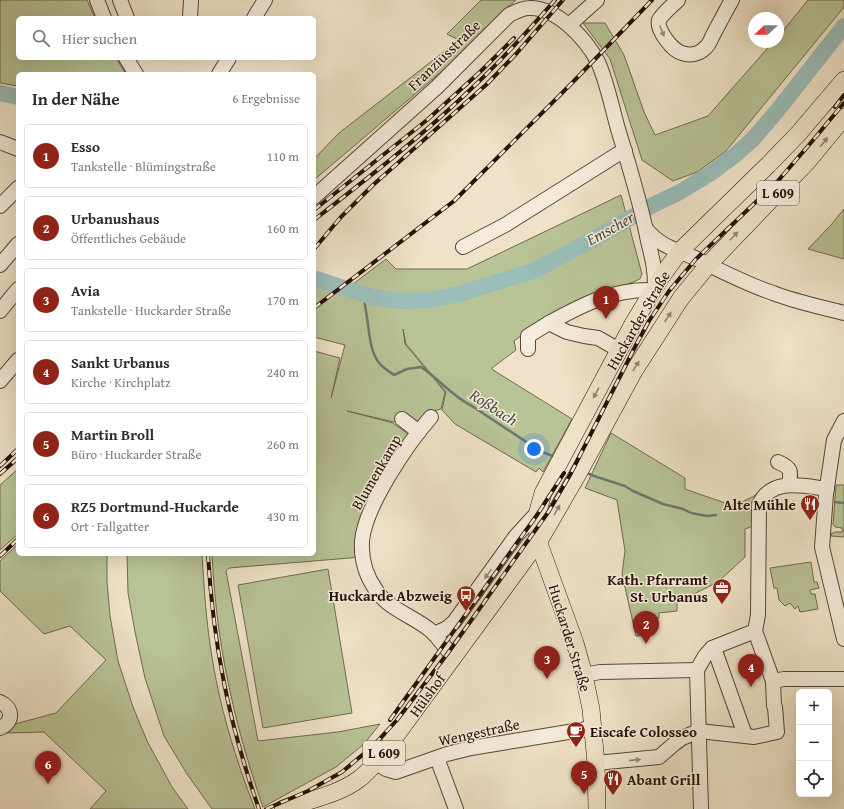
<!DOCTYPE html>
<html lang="de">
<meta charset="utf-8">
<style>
body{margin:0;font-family:"Gentium Book Plus",serif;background:#f2f2f3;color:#2b2b33}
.controls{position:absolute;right:12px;bottom:12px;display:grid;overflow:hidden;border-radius:6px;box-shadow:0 4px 16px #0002}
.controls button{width:36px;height:36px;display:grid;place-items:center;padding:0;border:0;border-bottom:1px solid #e1e1e2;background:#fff;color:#2b2b33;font:20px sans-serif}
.compass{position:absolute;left:748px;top:12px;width:36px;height:36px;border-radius:50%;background:#fff;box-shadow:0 4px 16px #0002;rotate:248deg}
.you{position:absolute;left:534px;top:449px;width:14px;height:14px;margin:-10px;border:3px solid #fff;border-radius:50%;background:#1a73e8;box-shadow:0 0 0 6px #1a73e833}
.badge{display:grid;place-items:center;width:26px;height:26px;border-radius:50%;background:#8f2418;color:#fff;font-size:13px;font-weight:700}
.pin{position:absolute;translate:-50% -33px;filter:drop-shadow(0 1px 2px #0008)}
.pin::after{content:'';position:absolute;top:21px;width:14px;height:12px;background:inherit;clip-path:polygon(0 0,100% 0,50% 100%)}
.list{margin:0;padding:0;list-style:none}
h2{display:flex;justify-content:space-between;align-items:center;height:52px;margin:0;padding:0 16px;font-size:17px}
h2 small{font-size:13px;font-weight:400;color:#7c7c81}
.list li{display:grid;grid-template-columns:26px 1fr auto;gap:12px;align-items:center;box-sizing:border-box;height:64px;margin:0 8px 8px;padding:0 8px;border:1px solid #e1e1e2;border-radius:6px}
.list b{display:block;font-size:15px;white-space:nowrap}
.list p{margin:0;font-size:13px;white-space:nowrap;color:#7c7c81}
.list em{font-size:13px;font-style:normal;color:#7c7c81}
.icon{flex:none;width:22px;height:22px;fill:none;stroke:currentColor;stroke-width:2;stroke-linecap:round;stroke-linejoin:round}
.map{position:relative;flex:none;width:844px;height:809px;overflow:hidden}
.search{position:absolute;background:#fff;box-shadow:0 4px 16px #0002;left:16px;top:16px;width:300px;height:44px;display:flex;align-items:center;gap:10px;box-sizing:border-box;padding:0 14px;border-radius:6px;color:#7c7c81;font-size:15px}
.panel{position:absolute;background:#fff;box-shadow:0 4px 16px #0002;left:16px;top:72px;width:300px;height:484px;border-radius:6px}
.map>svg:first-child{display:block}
</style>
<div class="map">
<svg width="844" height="809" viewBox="0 0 844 809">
<rect width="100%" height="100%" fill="#efe2c8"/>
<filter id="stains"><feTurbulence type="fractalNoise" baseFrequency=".005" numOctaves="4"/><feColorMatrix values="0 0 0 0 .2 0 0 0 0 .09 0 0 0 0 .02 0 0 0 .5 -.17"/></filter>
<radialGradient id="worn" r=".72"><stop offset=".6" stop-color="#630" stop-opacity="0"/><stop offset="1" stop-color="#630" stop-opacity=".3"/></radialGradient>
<!-- green -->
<g fill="#b8c396" stroke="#70694e">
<polygon points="0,0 87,0 95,18 18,18 18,58 116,58 126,74 18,74 18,86 0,83"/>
<polygon points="481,0 516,0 503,11 448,66 314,180 314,159 339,133 459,40 447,34"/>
<polygon points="808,0 844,0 844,7 726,151 697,172 673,181 642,160 610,59 583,23 605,23 624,55 644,112 655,135 708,116 773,42 778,42 778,37"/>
<path d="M621,195L642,274L640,279L543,320L514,341L516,350L492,368L493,370L572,419L543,472L539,468L536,472L455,424L442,410L446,392L406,344L403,329L405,344L445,392L441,409L430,412L421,421H414L404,414L394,422L347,411L393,423L409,435L380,493L362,557L229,568L226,571L258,741L338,732L380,724L364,744L336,767L263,807C234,724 216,642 212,554H314V351L340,358L331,398L345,345L314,337V282L344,292L353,284L386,259L396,269H467Z"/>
<polygon points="844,209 844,259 808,249 831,225"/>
<polygon points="611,433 685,478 685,489 734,506 756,495 753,505 753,526 745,529 745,557 718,582 692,595 677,601 677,611 659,613 659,618 648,619 648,635 636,636 622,574 625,551 617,500 585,488"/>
<polygon points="18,469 18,534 0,550 0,485"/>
<polygon points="836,485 844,485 844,537 831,536 831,534 835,532 842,532 842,528 835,527 833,524"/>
<polygon points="18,544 18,554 107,554 107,582 110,616 118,661 133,707 147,741 172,787 188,809 90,809 106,791 44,732 7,733 12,729 15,724 56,713 106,660 70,626 44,634 0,591 0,561"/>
<path d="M127,554H202C204,586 206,619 211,651C219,705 235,758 255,809H212L187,774L164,736L145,678L135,632L128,593Z"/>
<polygon points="811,562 814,582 817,582 819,588 810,590 811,594 815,594 818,609 800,612 798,606 795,609 790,603 785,606 779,600 777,588 774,588 770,568"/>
<polygon points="328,569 352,713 263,728 238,585"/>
</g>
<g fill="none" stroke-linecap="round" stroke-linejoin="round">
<!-- stream -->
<g stroke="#6c7771" stroke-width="2.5">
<path d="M362,294C370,314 366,351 381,365C385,369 390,372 394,375L407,369L421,367C439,379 453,397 472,406L540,451L555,457"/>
<polyline points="585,472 594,476 625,486 633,491 663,504 683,509 691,513 707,516 716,515"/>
<polyline points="835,502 844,503"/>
</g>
<!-- river -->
<g stroke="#9abdb9" stroke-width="16">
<polyline points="0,93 18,97"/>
<polyline points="314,278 372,297 399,301 429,300 459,294 536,270 597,237 655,204 680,192 711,173 734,156 753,139 777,111 844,26"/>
</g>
<defs>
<g id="minor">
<polyline points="97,0 104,18"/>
<polyline points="120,0 127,18"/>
<path d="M678,0C673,5 662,14 659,20C656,30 673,51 682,53C690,56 699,54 705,48C709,45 711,39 713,35C719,24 725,12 732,0"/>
<polyline points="190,18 191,0"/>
<polyline points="254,18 265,0"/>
<polyline points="569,25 597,0"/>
<polyline points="126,58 136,74"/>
<polyline points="219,74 229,58"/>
<polyline points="0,142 18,149"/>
<path d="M314,197L437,87L509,15C515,12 522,8 529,8C557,7 586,39 598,62C607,82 612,108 618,129C629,166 641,203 648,241C652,257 655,268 655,285"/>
<polyline points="0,206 18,188"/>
<path d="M646,229C661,247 675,249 695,258C721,271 746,284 773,293C796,302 821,307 844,313"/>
<polyline points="463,247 505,225 618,154 625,151"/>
<polyline points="0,265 18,244"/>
<polyline points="0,311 18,289"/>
<path d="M549,323C582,305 612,289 652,290"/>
<polyline points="528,349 528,336 549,323 567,332 584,336 598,338 619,350"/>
<polyline points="0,381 18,360"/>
<path d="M431,417C408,443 365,506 362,541C361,558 366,576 376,590C388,609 413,616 430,630C439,637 445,649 454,657"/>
<polyline points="402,419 419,432"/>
<polyline points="844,421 834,440 826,494 822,547 844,639"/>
<path d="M778,462C792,468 791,471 789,485"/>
<polyline points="434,634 447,628 454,622 516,536 537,513"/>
<polyline points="714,648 745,735"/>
<polyline points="697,670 701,809"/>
<polyline points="697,670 705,656 712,648 755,631"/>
<polyline points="584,675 600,672 697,670"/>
<polyline points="773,681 784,679 844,679"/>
<path d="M0,702C13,708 14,722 0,728"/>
<path d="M774,706L773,681L755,631L758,615L759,505C771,477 803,486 827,489"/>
<polyline points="437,758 456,809"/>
<polyline points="376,763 386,769 396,772 447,754 471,748 593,728"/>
<polyline points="596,763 659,757 674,744 682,738 699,731 754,737 777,732 775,707"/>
</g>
<g id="major">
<path d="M283,809C308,800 338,795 359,779C368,773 374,764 381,756L542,536L579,472L634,371L681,298L708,265L807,162L844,117"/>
<polyline points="597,809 596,763 591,709 584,675 575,643 538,541 537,515 543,493 633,324 661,277 680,251 768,165 798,134 844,80"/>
</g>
</defs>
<!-- minor casing -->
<use href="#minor" stroke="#594436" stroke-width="16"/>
<!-- major casing -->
<use href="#major" stroke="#270f05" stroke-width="18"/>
<!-- minor -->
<use href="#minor" stroke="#f5ecdb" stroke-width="14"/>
<!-- major -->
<use href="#major" stroke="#efe2c8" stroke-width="17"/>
<defs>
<g id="rail">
<polyline points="835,107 844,95"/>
<polyline points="314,210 427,120 481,71 514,38"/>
<path d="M314,220C368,178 422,136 471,89C501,61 528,31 555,0"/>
<polyline points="314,249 341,217 373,185 487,84 516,54 563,0"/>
<polyline points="314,308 454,201 572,83 652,0"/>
<polyline points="0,466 18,449"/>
<polyline points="0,474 18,458"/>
<path d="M208,554C213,644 229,724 259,809"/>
<polyline points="0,556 18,539"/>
<polyline points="390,720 537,515 564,473"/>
<polyline points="266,809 308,791 342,772 373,746 397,720 448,653 549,511 570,475 637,343 649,321 669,291 696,259 777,182 809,145 844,103"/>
</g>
</defs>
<!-- rail casing -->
<use href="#rail" stroke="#270f05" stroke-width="4"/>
<!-- rail -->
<use href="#rail" stroke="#f5ecdb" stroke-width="2.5" stroke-dasharray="8" stroke-linecap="butt"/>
</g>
<!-- one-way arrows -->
<defs><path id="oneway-solid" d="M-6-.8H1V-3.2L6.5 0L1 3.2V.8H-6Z"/></defs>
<g fill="#98897b">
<use href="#oneway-solid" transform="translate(662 31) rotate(68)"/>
<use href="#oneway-solid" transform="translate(488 574) rotate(126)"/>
<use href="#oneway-solid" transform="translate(635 760) rotate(-6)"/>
</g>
<g fill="#958370">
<use href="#oneway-solid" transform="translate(824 142) rotate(-51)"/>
<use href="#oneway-solid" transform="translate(734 236) rotate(-46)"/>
<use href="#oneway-solid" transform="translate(668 317) rotate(-56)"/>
<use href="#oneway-solid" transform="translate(636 366) rotate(-58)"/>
<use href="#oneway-solid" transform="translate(596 393) rotate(118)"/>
<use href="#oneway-solid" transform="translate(557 510) rotate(-60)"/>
</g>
<!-- icons -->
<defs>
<symbol id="restaurant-pin" viewBox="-11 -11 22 30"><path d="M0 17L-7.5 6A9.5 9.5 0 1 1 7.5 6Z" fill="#8f2418" stroke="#f5ecdb"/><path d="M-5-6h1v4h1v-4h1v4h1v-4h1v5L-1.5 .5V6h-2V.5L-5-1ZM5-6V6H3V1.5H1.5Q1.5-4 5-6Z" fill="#fff"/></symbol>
<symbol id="office-pin" viewBox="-11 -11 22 30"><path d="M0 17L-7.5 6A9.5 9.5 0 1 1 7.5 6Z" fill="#8f2418" stroke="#f5ecdb"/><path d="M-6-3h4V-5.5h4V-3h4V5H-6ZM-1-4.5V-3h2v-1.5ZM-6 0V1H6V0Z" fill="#fff"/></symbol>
<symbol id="bus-pin" viewBox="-11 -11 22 30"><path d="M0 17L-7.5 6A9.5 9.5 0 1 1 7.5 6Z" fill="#8f2418" stroke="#f5ecdb"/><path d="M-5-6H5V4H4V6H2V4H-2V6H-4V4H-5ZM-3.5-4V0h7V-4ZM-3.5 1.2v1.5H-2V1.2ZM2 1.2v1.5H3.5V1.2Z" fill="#fff"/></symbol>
<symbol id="cafe-pin" viewBox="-11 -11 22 30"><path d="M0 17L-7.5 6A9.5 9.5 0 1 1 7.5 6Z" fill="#8f2418" stroke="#f5ecdb"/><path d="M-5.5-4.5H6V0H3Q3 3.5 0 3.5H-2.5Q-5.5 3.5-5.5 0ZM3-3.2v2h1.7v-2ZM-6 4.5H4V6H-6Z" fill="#fff"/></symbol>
</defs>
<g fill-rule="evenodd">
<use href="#restaurant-pin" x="799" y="493" width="22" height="30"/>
<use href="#office-pin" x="711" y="577" width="22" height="30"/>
<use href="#bus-pin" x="455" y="584" width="22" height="30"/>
<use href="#cafe-pin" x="565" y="720" width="22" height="30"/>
<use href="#restaurant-pin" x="602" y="768" width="22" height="30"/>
</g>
<g text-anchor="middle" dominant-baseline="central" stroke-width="3" stroke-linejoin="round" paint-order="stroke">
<!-- shield labels -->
<g fill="#f5ecdb" stroke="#655145" stroke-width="1">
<rect x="757" y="181" width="42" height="24" rx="3"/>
<rect x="363" y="741" width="42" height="24" rx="3"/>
</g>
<g font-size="14" font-weight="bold" fill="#270f05">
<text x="778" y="193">L 609</text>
<text x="384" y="753">L 609</text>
</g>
<!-- street labels -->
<g font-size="15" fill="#270f05" stroke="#f5ecdb">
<text transform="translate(444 55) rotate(-44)">Franziusstraße</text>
<text transform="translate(638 320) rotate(-60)">Huckarder Straße</text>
<text transform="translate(376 472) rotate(-60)">Blumenkamp</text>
<text transform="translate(570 638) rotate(73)">Huckarder Straße</text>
<text transform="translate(427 695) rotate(-54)">Hülshof</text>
<text transform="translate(479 732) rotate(-12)">Wengestraße</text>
</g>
<!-- poi labels -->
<g font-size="15" font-weight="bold" fill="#270f05" stroke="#f5ecdb" text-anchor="end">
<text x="796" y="504">Alte Mühle</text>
<text x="708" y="579">Kath. Pfarramt<tspan x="708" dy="17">St. Urbanus</tspan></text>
<text x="452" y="595">Huckarde Abzweig</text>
<text x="590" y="731" text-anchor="start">Eiscafe Colosseo</text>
<text x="627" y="779" text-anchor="start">Abant Grill</text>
</g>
<!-- water labels -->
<g font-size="16" font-style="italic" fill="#4f4c44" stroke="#f5ecdb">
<text transform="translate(610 228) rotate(-29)">Emscher</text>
<text transform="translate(494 407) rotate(33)">Roßbach</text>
</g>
</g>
<rect width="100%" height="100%" filter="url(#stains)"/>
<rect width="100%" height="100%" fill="url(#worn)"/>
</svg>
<div class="controls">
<button>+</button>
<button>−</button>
<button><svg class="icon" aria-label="locate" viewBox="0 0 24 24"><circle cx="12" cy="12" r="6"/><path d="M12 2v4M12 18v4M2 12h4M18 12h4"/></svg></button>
</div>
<svg class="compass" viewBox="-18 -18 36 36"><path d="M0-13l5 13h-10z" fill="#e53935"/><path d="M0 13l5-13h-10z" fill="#7c7c81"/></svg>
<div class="you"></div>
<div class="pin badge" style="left:606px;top:319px">1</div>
<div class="pin badge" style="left:646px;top:644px">2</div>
<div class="pin badge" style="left:547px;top:679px">3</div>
<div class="pin badge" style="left:751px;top:687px">4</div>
<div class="pin badge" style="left:584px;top:794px">5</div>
<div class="pin badge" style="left:48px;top:784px">6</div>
<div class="search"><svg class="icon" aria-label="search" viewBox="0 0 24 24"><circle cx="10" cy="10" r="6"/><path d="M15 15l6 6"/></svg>Hier suchen</div>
<section class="panel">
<h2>In der Nähe<small>6 Ergebnisse</small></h2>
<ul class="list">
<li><span class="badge">1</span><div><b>Esso</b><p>Tankstelle · Blümingstraße</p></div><em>110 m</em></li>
<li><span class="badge">2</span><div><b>Urbanushaus</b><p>Öffentliches Gebäude</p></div><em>160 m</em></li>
<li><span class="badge">3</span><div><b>Avia</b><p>Tankstelle · Huckarder Straße</p></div><em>170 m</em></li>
<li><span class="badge">4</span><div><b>Sankt Urbanus</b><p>Kirche · Kirchplatz</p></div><em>240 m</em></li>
<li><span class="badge">5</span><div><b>Martin Broll</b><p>Büro · Huckarder Straße</p></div><em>260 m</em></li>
<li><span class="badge">6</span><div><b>RZ5 Dortmund-Huckarde</b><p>Ort · Fallgatter</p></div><em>430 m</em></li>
</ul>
</section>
</div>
